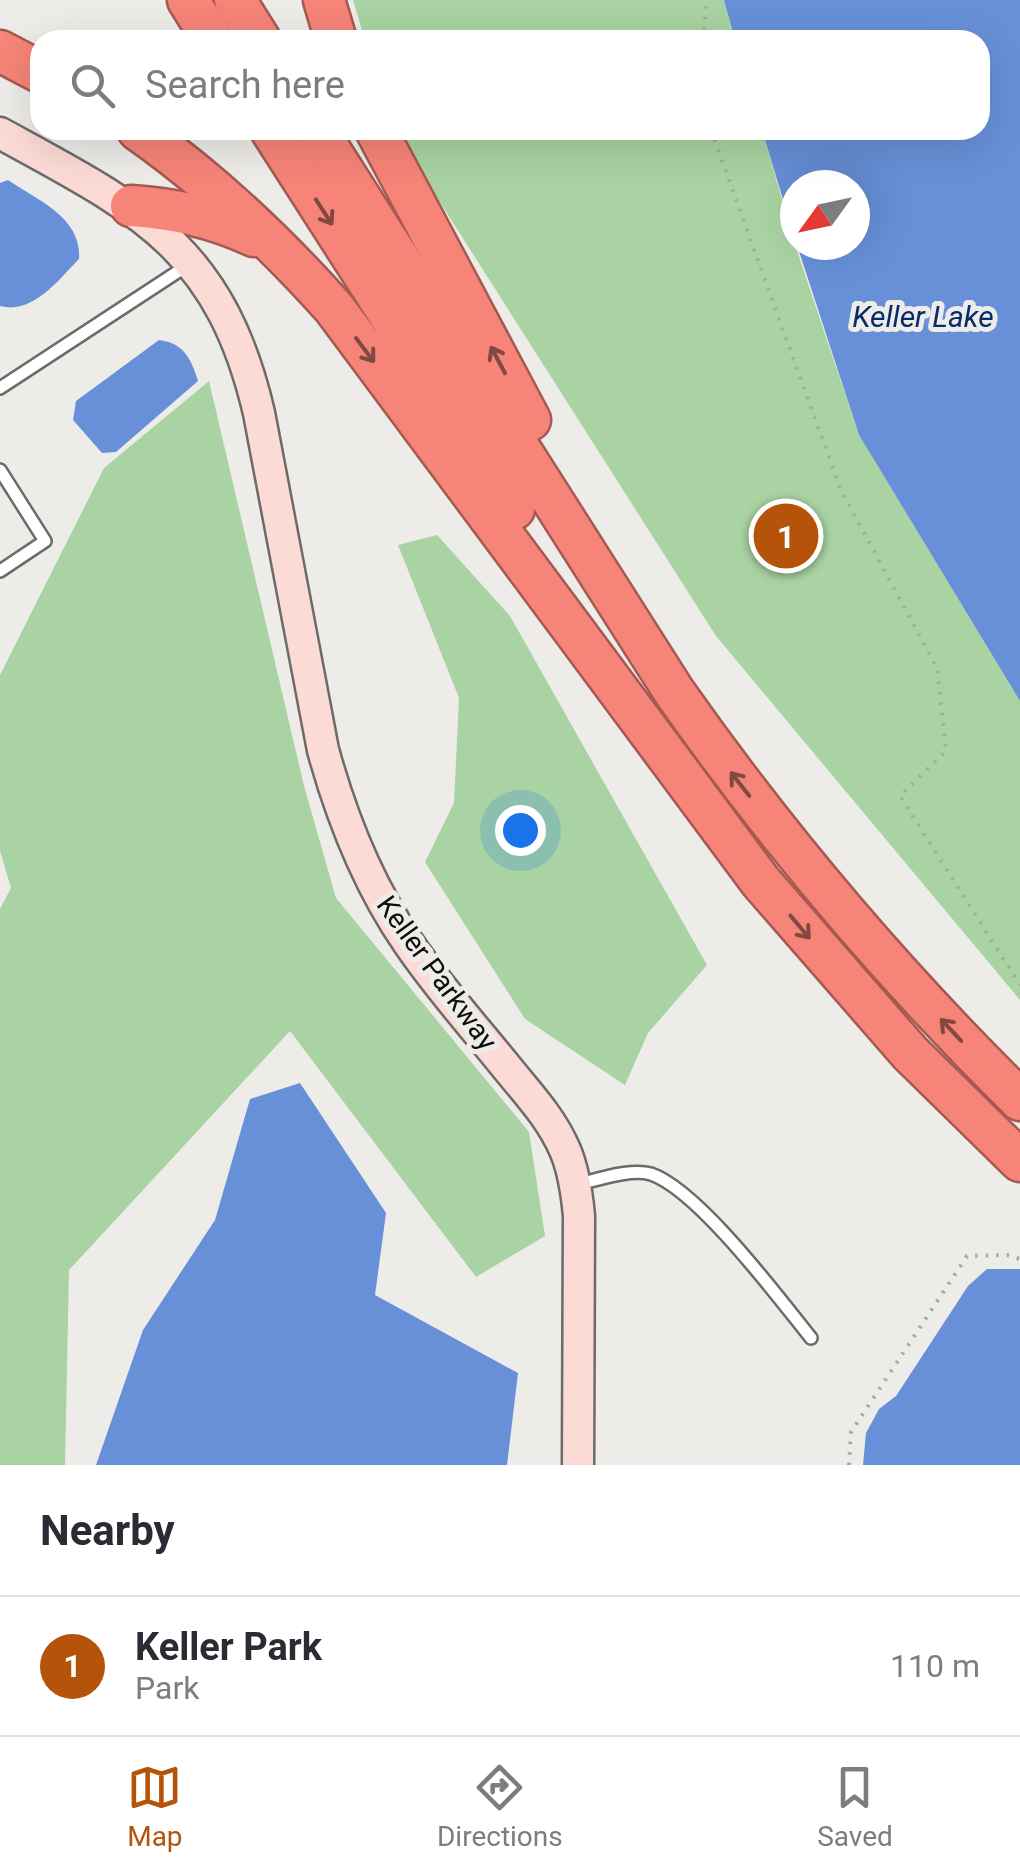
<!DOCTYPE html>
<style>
body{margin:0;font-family:Roboto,sans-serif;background:#f7f7f7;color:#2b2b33}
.compass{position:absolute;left:780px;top:170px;width:90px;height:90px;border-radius:50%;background:#fff;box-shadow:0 10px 40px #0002;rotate:237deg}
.you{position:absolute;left:520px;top:830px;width:35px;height:35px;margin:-25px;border:8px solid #fff;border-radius:50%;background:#1a73e8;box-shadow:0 0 0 15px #1a73e833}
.badge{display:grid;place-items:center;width:65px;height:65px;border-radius:50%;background:#b45309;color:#fff;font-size:32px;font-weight:700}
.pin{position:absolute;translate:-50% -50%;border:5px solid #fff;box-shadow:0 2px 10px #0006}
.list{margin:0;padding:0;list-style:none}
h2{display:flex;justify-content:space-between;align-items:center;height:130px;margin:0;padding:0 40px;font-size:42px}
h2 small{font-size:32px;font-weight:400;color:#7c7c81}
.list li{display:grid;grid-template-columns:65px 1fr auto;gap:30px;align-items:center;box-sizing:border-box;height:140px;padding:0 40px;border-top:2px solid #e1e1e2}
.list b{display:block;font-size:38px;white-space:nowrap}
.list p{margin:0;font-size:32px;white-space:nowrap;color:#7c7c81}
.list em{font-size:32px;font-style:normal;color:#7c7c81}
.icon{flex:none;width:55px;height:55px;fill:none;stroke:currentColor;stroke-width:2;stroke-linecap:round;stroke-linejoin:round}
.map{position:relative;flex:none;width:1020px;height:1465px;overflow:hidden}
.search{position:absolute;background:#fff;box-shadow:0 10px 40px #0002;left:30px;right:30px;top:30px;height:110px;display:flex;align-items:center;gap:25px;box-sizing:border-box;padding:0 35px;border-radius:30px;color:#7c7c81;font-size:38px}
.sheet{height:270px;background:#fff}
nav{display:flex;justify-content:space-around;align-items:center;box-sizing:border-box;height:140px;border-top:2px solid #e1e1e2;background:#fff;font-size:28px;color:#7c7c81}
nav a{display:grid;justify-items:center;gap:5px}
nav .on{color:#b45309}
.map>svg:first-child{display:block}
</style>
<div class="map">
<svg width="1020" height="1465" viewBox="0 0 1020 1465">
<rect width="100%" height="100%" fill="#edece9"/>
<!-- green -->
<g fill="#a9d3a2">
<polygon points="353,0 724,0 735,40 365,40"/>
<polygon points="394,130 762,130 795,245 859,435 1020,701 1020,1000 716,636"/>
<polygon points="209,381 304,786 336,898 529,1132 545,1236 476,1277 290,1031 69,1270 65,1465 0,1465 0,909 11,888 0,851 0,675 104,468"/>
<polygon points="437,535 510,616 707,965 648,1033 625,1085 525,1019 425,862 454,803 459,698 398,545"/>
</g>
<!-- water -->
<g fill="#6790d8">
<polygon points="724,0 1020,0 1020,701 859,435 797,245 855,245 855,185 795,185 795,239 762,130 980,130 980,40 735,40"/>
<path d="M8,180C39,201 82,218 79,259C59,279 33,315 0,306V183Z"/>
<path d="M159,340C184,343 191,359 198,381L116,452L102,453L73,420L76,401Z"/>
<polygon points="300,1083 386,1213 375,1295 518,1373 507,1465 96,1465 143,1330 215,1220 250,1099"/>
<polygon points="987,1269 1020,1269 1020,1465 863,1465 866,1433 879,1409 896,1396 968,1286"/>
</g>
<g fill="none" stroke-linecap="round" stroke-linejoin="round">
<defs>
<g id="lane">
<polyline points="0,388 188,265"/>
<polyline points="0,470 45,541 0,571"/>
<path d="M575,1185C597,1180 630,1168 651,1174C698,1190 778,1297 811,1338"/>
</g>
<path id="secondary" d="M0,133C139,209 220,246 259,413L323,750C342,819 368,885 409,944C439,988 475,1028 508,1069C530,1096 551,1118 565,1150C574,1171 577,1194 579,1216L578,1465"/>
<g id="highway">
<polyline points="188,0 213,40"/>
<polyline points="235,0 260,40"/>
<polyline points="324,0 336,40"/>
<polyline points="0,51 40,72"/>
<path d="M138,130C212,182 274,241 334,308L761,882L910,1053L1020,1161"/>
<polyline points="271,130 514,509"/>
<path d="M317,130L675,693C777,838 893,975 1020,1100"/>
<polyline points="376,130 530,420"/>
<path d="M131,206C175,209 213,217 254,236"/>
</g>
</defs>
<!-- lane casing -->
<use href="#lane" stroke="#6c6b68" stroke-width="16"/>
<!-- secondary casing -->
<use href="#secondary" stroke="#6c6b68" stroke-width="35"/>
<!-- highway casing -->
<use href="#highway" stroke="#a45a52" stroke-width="45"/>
<!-- path -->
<g stroke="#a8a8a5" stroke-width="4" stroke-dasharray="2.5 8" stroke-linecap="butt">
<polyline points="703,40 707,0"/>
<polyline points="711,130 840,488 937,668 946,751 900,796 1020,985"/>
<polyline points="849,1465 851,1432 967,1256 1007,1255 1020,1259"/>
</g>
<!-- lane -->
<use href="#lane" stroke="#fff" stroke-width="11"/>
<!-- secondary -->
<use href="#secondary" stroke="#fcdad6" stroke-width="30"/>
<!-- highway -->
<use href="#highway" stroke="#f68478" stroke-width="40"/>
</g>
<!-- one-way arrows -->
<defs><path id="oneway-shaft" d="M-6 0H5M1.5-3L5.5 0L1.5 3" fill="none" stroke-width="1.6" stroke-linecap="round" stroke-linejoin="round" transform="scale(2.5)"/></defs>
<g stroke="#824842">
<use href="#oneway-shaft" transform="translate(324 212) rotate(57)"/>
<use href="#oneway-shaft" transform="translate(365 350) rotate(53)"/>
<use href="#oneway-shaft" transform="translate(498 360) rotate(-118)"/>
<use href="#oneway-shaft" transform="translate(740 784) rotate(-128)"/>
<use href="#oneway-shaft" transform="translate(800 927) rotate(50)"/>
<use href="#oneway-shaft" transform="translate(951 1030) rotate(-133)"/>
</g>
<g text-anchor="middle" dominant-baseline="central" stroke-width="10" stroke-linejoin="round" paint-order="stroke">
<!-- street labels -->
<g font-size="28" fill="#0d0d0c" stroke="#edece9">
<text transform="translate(437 973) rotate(54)">Keller Parkway</text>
</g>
<!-- water labels -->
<g font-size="30" font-style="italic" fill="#082b6a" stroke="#edece9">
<text x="923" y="316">Keller Lake</text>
</g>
</g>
</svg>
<svg class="compass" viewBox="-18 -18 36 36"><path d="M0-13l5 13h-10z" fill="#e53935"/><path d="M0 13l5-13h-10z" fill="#7c7c81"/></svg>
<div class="you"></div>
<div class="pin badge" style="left:786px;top:536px">1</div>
<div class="search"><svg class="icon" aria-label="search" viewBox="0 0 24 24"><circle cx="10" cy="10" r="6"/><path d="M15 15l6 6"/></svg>Search here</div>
</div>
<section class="sheet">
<h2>Nearby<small></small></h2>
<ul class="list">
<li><span class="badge">1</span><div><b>Keller Park</b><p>Park</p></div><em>110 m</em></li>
</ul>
</section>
<nav>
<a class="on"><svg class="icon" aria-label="map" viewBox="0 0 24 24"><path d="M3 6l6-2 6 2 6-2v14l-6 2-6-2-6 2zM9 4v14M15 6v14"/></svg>Map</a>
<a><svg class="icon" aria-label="directions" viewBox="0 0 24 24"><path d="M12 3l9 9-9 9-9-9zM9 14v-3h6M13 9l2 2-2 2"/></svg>Directions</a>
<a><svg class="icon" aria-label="saved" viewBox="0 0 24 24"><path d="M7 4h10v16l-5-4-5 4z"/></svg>Saved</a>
</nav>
